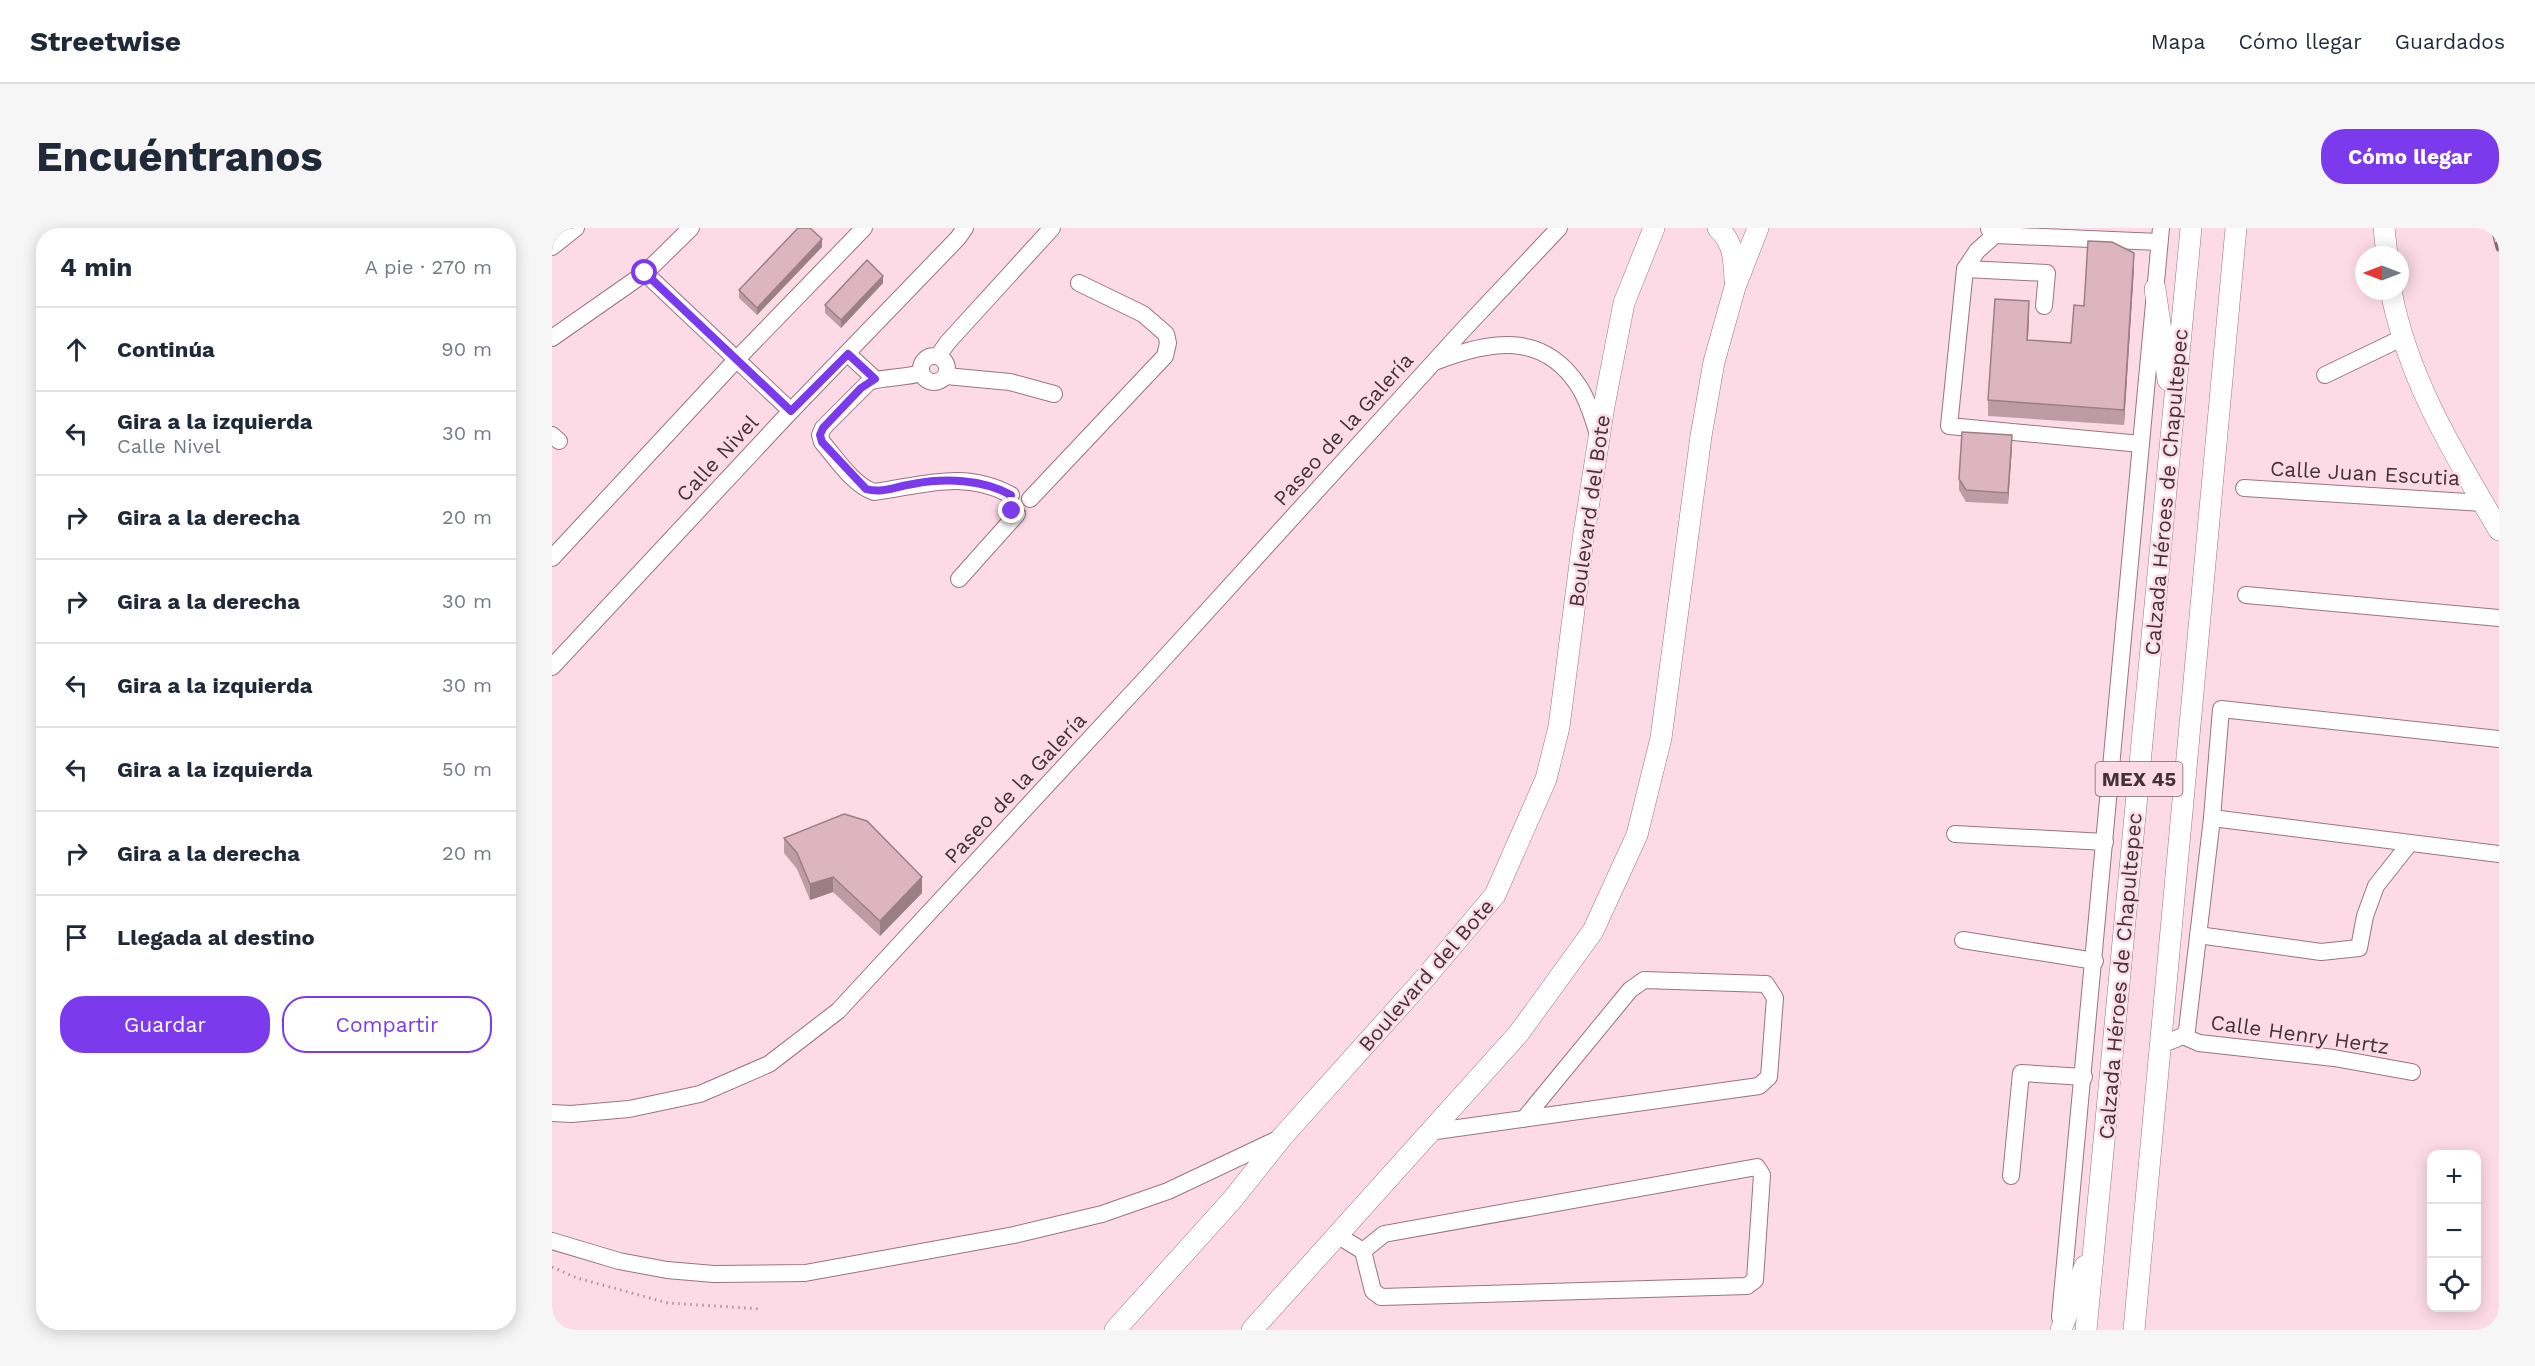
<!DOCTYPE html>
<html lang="es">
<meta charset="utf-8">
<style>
body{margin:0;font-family:"Work Sans",sans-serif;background:#f6f6f7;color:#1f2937}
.controls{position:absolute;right:18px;bottom:18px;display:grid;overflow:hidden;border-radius:12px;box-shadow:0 3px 15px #0003}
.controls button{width:54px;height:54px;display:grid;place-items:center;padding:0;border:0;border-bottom:2px solid #e0e1e3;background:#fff;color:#1f2937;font:30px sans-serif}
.compass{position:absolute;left:1803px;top:18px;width:54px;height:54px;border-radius:50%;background:#fff;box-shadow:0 3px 15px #0003;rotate:270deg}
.stop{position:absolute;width:18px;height:18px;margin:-14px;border:4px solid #7c3aed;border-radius:50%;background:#fff}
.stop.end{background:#7c3aed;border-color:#fff;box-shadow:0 2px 6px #0008}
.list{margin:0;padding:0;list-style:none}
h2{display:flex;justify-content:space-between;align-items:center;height:78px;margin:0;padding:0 24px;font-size:26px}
h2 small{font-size:20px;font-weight:400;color:#747a83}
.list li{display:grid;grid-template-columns:39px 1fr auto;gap:18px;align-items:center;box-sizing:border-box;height:84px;padding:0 24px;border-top:2px solid #e0e1e3}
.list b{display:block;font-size:22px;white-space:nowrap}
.list p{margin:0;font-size:20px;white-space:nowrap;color:#747a83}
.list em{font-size:20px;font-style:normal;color:#747a83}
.actions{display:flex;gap:12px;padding:18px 24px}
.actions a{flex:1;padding:14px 0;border:2px solid #7c3aed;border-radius:24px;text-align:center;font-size:21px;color:#7c3aed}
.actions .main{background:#7c3aed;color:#fff}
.icon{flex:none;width:33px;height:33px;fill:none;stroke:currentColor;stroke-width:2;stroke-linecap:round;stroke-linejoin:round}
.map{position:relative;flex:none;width:1947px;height:1102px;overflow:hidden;border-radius:24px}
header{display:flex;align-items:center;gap:36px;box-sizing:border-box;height:84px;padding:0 30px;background:#fff;border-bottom:2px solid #e0e1e3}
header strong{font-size:28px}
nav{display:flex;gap:33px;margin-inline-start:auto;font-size:21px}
.intro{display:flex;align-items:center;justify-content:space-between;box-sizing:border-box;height:144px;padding:0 36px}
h1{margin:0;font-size:42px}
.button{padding:15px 27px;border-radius:24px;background:#7c3aed;color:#fff;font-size:21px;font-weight:700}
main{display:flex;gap:36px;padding:0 36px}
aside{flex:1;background:#fff;border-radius:24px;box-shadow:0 3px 15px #0003}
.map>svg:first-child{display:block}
</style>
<header>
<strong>Streetwise</strong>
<nav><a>Mapa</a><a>Cómo llegar</a><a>Guardados</a></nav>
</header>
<div class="intro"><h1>Encuéntranos</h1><a class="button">Cómo llegar</a></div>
<main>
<aside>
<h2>4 min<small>A pie · 270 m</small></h2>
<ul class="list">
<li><svg class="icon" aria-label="ahead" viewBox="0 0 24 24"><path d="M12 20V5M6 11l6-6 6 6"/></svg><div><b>Continúa</b></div><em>90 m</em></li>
<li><svg class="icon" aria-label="left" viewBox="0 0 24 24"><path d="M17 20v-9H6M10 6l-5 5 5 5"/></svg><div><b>Gira a la izquierda</b><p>Calle Nivel</p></div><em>30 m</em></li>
<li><svg class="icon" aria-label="right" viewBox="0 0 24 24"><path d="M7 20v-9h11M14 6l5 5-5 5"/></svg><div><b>Gira a la derecha</b></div><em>20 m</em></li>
<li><svg class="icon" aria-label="right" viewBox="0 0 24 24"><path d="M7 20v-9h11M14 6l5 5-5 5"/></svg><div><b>Gira a la derecha</b></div><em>30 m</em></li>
<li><svg class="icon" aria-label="left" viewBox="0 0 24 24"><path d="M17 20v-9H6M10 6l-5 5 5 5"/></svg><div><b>Gira a la izquierda</b></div><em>30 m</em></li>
<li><svg class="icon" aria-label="left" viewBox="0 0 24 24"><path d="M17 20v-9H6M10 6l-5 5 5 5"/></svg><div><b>Gira a la izquierda</b></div><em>50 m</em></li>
<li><svg class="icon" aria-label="right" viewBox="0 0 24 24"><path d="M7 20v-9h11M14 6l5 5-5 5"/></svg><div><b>Gira a la derecha</b></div><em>20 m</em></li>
<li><svg class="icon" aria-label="arrive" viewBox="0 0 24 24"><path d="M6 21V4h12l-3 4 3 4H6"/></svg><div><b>Llegada al destino</b></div></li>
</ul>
<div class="actions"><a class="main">Guardar</a><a>Compartir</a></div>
</aside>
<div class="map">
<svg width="1947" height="1102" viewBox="0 0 1947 1102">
<rect width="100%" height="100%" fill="#fddbe6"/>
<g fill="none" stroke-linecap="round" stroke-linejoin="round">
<defs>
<g id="minor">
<polyline points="1437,1 1443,7 1607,14"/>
<polyline points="1443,7 1425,23 1413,41 1397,198 1589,216"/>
<polyline points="0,19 24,0"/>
<polyline points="1413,41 1495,45 1492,78"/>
<polyline points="93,45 239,183"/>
<polyline points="0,110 93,45 139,0"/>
<polyline points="296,126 323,151"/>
<circle cx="382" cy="141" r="13"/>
<polyline points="386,128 396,114 500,0"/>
<path d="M885,133C938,113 990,103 1026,157C1037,173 1041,192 1047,209"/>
<path d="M369,145C355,150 327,149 317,154L271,200L268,207L270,214C284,230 301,257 322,264C369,258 412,241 459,267"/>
<polyline points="1773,147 1850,110"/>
<polyline points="394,148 458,154 502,166"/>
<polyline points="0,207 7,213"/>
<polyline points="1692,260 1931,275"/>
<polyline points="478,271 613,128 616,115 614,106 591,86 527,55"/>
<polyline points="0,330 184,132 312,0"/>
<polyline points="407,351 465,286"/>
<polyline points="1694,367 1947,390"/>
<polyline points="0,439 239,183 406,10 413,0"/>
<polyline points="1660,590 1947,626"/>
<polyline points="1403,606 1553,614"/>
<polyline points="1646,707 1769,724 1807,720 1813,688 1824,658 1858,615"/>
<polyline points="1411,712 1543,733"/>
<polyline points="1631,808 1647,815 1782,830 1860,844"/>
<polyline points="1609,817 1631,808 1635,802 1660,590 1669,481 1947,511"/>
<polyline points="0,885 19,886 77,881 148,866 217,836 286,783 607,436 911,102 1007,0"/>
<polyline points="877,904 1207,858 1217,849 1223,770 1214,756 1092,752 1078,762 972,891"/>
<polyline points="1459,948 1469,845 1532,849"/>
<polyline points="785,1007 811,1023 821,1063 829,1069 1195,1058 1203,1052 1210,947 1205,939 832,1006 811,1023"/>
<polyline points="0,1013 67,1033 115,1042 162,1046 253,1045 462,1007 550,986 616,963 728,910"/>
<polyline points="1508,1089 1609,0"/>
</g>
<g id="major">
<path d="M1166,0C1182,15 1182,32 1183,52"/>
<polyline points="1832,0 1835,27"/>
<polyline points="1603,61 1616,152"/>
<path d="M1839,63C1856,151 1902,226 1947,302"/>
<polyline points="563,1102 680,972 731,908 873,750 943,667 994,551 1007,499 1031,312 1052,178 1072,75 1102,0"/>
<polyline points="700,1102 967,805 1041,703 1085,607 1109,510 1149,208 1162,134 1183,59 1206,0"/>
<polyline points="1509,1102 1533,1038"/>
<polyline points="1534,1102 1639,0"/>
<polyline points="1582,1102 1684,0"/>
</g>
</defs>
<!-- minor casing -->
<use href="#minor" stroke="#997480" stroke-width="18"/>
<!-- major casing -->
<use href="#major" stroke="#997480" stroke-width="22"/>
<!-- path -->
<polyline stroke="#ad939b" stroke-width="3" stroke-dasharray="1.5 4.5" stroke-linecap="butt" points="0,1039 25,1050 116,1075 210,1081"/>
<!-- minor -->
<use href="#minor" stroke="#fff" stroke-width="16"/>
<!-- major -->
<use href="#major" stroke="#fff" stroke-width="21"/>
<defs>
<polyline id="rail" points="1942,0 1947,20"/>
</defs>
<!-- rail casing -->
<use href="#rail" stroke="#836c74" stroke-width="7"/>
<!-- rail -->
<use href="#rail" stroke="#fddbe6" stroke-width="4.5" stroke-dasharray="14" stroke-linecap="butt"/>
</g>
<!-- wall -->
<g fill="#be9ca6">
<polygon points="270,19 205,87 187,70 187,62"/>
<polygon points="1582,40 1572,197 1436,188 1436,172 1477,89 1476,112 1519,115 1532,78"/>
<polygon points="331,55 289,100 273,85 273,77"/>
<polygon points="1460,219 1456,276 1414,274 1407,262 1407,251"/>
<polygon points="232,610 370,665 328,708 281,664 258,672 245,641 232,625"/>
</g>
<!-- shaded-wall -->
<g fill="#9b7f87">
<polygon points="270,11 270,19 205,87 205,80"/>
<polygon points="1582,25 1582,40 1572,197 1572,182"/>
<polygon points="331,48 331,55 289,100 289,92"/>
<polygon points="1477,73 1477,89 1475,127 1475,112"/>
<polygon points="1460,207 1460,219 1456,276 1456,265"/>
<polygon points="281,649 281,664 258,672 258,656"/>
<polygon points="370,649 370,665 328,708 328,693"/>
</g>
<!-- building -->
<g fill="#ddb5c1" stroke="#9b7f87" stroke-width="1.5">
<polygon points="246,0 258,0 270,11 205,80 187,62"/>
<polygon points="1536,13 1560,14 1582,25 1572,182 1436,172 1443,71 1477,73 1475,112 1519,115 1522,77 1532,78"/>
<polygon points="315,32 331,48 289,92 273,77"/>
<polygon points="1410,204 1460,207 1456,265 1414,262 1407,251"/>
<polygon points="292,586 315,593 370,649 328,693 281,649 258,656 245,625 232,610"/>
</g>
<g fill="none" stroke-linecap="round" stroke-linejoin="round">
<!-- route -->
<path stroke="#7c3aed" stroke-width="8" d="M93,45L239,183L296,126L323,151L309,160L271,200L268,207L270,214L314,261C330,266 345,258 361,256C393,250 430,251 459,267L456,278L460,283"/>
</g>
<g text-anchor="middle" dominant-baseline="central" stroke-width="5" stroke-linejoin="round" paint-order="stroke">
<!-- shield labels -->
<rect fill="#fddbe6" stroke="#7b656c" stroke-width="1.5" x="1543.5" y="534" width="87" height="34" rx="4.5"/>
<g font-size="20" font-weight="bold" fill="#433338">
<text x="1587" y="551">MEX 45</text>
</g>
<!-- street labels -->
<g font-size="21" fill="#433338" stroke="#fddbe6">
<text transform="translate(791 201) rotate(-48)">Paseo de la Galería</text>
<text transform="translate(165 230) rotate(-47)">Calle Nivel</text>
<text transform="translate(1813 245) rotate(3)">Calle Juan Escutia</text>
<text transform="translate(1614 264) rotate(-85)">Calzada Héroes de Chapultepec</text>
<text transform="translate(1037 283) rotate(-82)">Boulevard del Bote</text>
<text transform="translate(463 560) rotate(-47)">Paseo de la Galería</text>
<text transform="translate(874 747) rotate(-49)">Boulevard del Bote</text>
<text transform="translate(1568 748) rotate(-85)">Calzada Héroes de Chapultepec</text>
<text transform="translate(1748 806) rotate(8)">Calle Henry Hertz</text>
</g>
</g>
</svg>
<div class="controls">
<button>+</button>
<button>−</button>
<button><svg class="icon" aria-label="locate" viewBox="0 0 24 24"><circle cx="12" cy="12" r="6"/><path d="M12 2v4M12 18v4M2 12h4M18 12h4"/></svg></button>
</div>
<svg class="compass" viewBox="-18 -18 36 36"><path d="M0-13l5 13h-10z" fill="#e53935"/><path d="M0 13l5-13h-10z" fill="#747a83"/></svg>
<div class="stop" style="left:93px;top:45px"></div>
<div class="stop end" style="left:460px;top:283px"></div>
</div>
</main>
